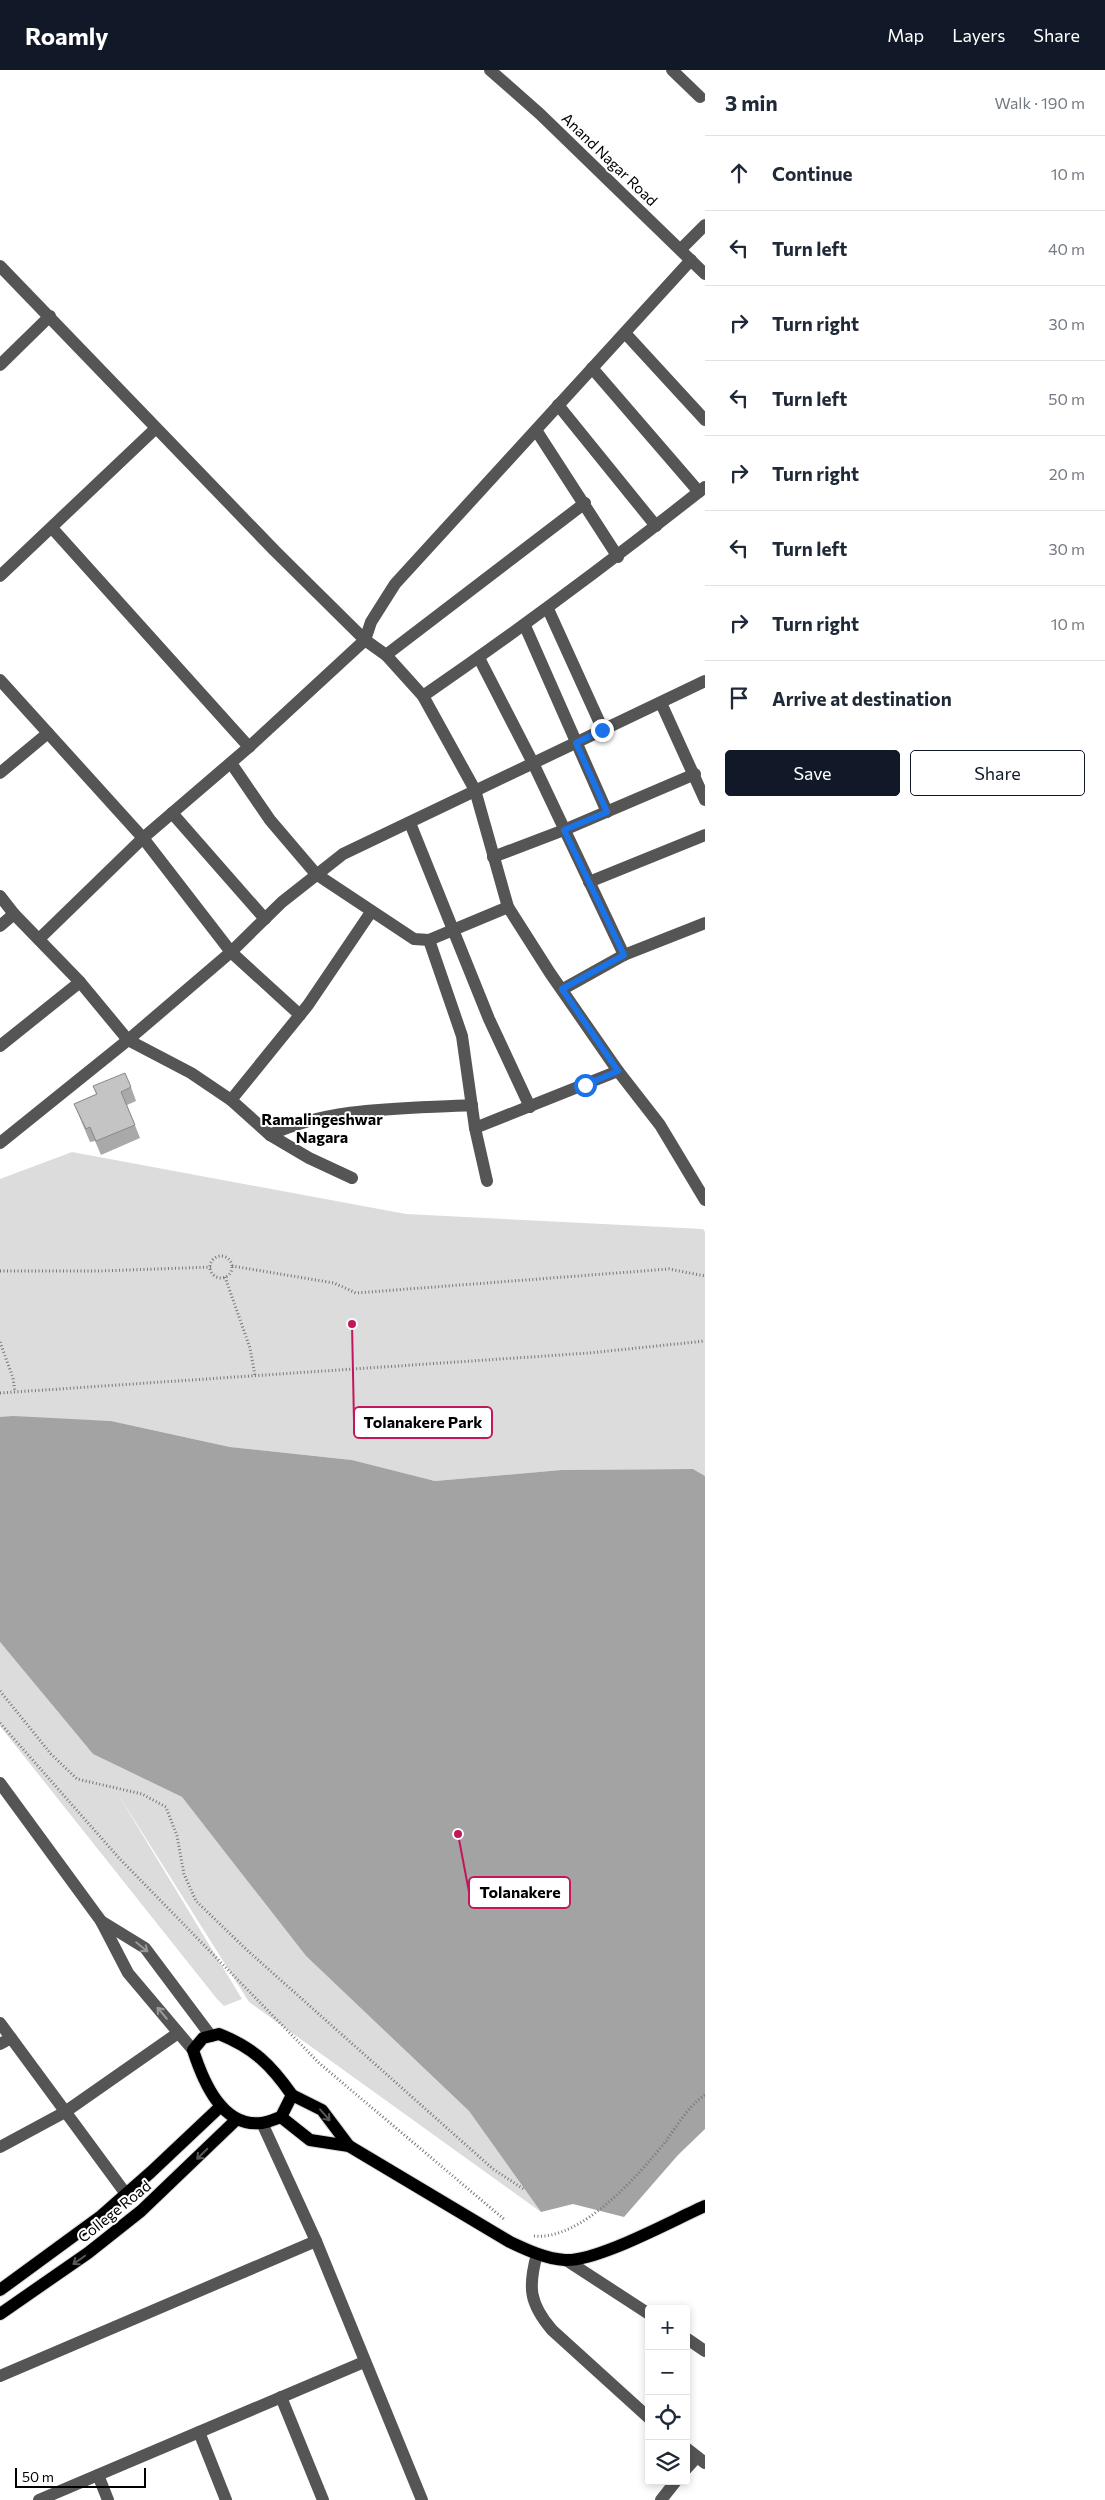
<!DOCTYPE html>
<meta charset="utf-8">
<style>
body{margin:0;font-family:Commissioner,sans-serif;background:#f6f6f7;color:#1f2937}
.controls{position:absolute;right:15px;bottom:15px;display:grid;overflow:hidden;border-radius:5px;box-shadow:0 2px 8px #0003}
.controls button{width:45px;height:45px;display:grid;place-items:center;padding:0;border:0;border-bottom:1px solid #e0e1e3;background:#fff;color:#1f2937;font:25px sans-serif}
.scale{position:absolute;left:15px;bottom:12px;width:131px;box-sizing:border-box;padding-left:5px;border:2px solid #000;border-top:0;font-size:14px;line-height:18px;white-space:nowrap;color:#000;-webkit-text-stroke:4px #fff;paint-order:stroke}
.stop{position:absolute;width:15px;height:15px;margin:-11px;border:4px solid #1a73e8;border-radius:50%;background:#fff}
.stop.end{background:#1a73e8;border-color:#fff;box-shadow:0 1px 5px #0008}
.list{margin:0;padding:0;list-style:none}
h2{display:flex;justify-content:space-between;align-items:center;height:65px;margin:0;padding:0 20px;font-size:21px}
h2 small{font-size:16px;font-weight:400;color:#747a83}
.list li{display:grid;grid-template-columns:32px 1fr auto;gap:15px;align-items:center;box-sizing:border-box;height:75px;padding:0 20px;border-top:1px solid #e0e1e3}
.list b{display:block;font-size:19px;white-space:nowrap}
.list em{font-size:16px;font-style:normal;color:#747a83}
.actions{display:flex;gap:10px;padding:15px 20px}
.actions a{flex:1;padding:11px 0;border:1px solid #111827;border-radius:5px;text-align:center;font-size:18px;color:#111827}
.actions .main{background:#111827;color:#fff}
.icon{flex:none;width:28px;height:28px;fill:none;stroke:currentColor;stroke-width:2;stroke-linecap:round;stroke-linejoin:round}
.map{position:relative;flex:none;width:705px;height:2430px;overflow:hidden}
header{display:flex;align-items:center;gap:30px;box-sizing:border-box;height:70px;padding:0 25px;background:#111827;color:#fff}
header strong{font-size:24px}
nav{display:flex;gap:28px;margin-inline-start:auto;font-size:18px}
main{display:flex}
aside{flex:1;background:#fff}
.map>svg:first-child{display:block}
</style>
<header>
<strong>Roamly</strong>
<nav><a>Map</a><a>Layers</a><a>Share</a></nav>
</header>
<main>
<div class="map">
<svg width="705" height="2430" viewBox="0 0 705 2430">
<rect width="100%" height="100%" fill="#fff"/>
<!-- green -->
<g fill="#dcdcdc">
<polygon points="72,1082 406,1144 703,1159 705,1162 705,1406 693,1399 561,1400 435,1411 352,1390 230,1377 111,1351 0,1347 0,1109"/>
<polygon points="0,1572 93,1684 182,1727 306,1886 469,2041 541,2142 249,1932 116,1721 242,1929 224,1936 217,1929 0,1656"/>
</g>
<!-- water -->
<polygon fill="#a3a3a3" points="13,1346 111,1351 230,1377 352,1390 435,1411 561,1400 693,1399 705,1406 705,2059 678,2085 624,2147 573,2134 541,2142 469,2041 306,1886 182,1727 93,1684 0,1572 0,1347"/>
<g fill="none" stroke-linecap="round" stroke-linejoin="round">
<defs>
<g id="major">
<path d="M219,1964C254,1978 271,1995 292,2025L281,2047C275,2049 269,2052 262,2053C222,2058 203,2011 193,1980L203,1968Z"/>
<polyline points="292,2025 322,2040 349,2076"/>
<path d="M281,2047L310,2070L349,2076L510,2172C527,2180 546,2189 565,2190C597,2192 673,2150 705,2136"/>
<polyline points="0,2220 101,2146 151,2102 221,2036"/>
<polyline points="0,2244 88,2183 141,2141 236,2050"/>
</g>
</defs>
<!-- major casing -->
<use href="#major" stroke="#dbdbdb" stroke-width="14"/>
<!-- path -->
<g stroke="#777" stroke-width="3" stroke-dasharray="1 2.5" stroke-linecap="butt">
<circle cx="221" cy="1197" r="11"/>
<polyline points="232,1196 334,1213 356,1223 669,1199 705,1206"/>
<polyline points="0,1201 101,1201 211,1197"/>
<polyline points="225,1207 250,1278 255,1306"/>
<polyline points="0,1272 13,1308 15,1322"/>
<polyline points="0,1323 589,1283 705,1271"/>
<polyline points="0,1621 51,1684 77,1709 142,1724 166,1737 177,1766 184,1804 196,1831 248,1881 493,2099 525,2120"/>
<polyline points="0,1653 119,1788 319,1993 505,2150"/>
<path d="M534,2166C581,2171 639,2105 666,2071C677,2056 689,2035 705,2025"/>
</g>
<!-- minor -->
<g stroke="#555" stroke-width="12">
<polyline points="490,0 540,44 705,204"/>
<polyline points="672,0 700,27"/>
<polyline points="681,179 705,155"/>
<polyline points="0,196 275,481 365,570 386,585 423,626 475,720 508,837 550,903 618,1001 660,1055 705,1130"/>
<polyline points="625,263 705,350"/>
<polyline points="0,295 50,246"/>
<polyline points="592,298 699,422"/>
<polyline points="558,335 656,456"/>
<polyline points="536,360 618,487"/>
<polyline points="52,458 249,677"/>
<polyline points="0,506 155,359"/>
<polyline points="548,539 603,660"/>
<polyline points="525,556 607,742"/>
<polyline points="386,585 585,433"/>
<polyline points="479,588 533,693 624,885"/>
<polyline points="0,610 48,663 0,703"/>
<path d="M423,626C520,559 613,490 705,417"/>
<polyline points="661,633 705,730"/>
<polyline points="48,663 143,768 231,882 300,945"/>
<polyline points="231,693 270,750 316,804 414,869 429,870 508,837"/>
<polyline points="172,743 265,849"/>
<polyline points="410,753 489,949 530,1037"/>
<polyline points="493,787 564,760 695,704"/>
<polyline points="589,812 705,765"/>
<polyline points="0,826 14,844 80,912 128,970 191,1003 231,1030 270,1065 309,1088 352,1108"/>
<polyline points="0,856 14,844"/>
<polyline points="39,869 143,768 249,677 365,570 371,552 395,514 691,190"/>
<polyline points="429,870 462,966 475,1058 487,1111"/>
<polyline points="563,919 624,885 705,853"/>
<polyline points="0,976 80,912"/>
<polyline points="231,1030 308,935 371,842"/>
<polyline points="475,1058 618,1001"/>
<path d="M270,1065C332,1036 405,1039 472,1035"/>
<polyline points="0,1073 128,970 231,882 282,832 343,784 705,611"/>
<polyline points="0,1713 101,1851 128,1903 193,1980"/>
<polyline points="101,1851 145,1878 211,1966"/>
<polyline points="0,1953 126,2124"/>
<polyline points="0,1974 11,1968"/>
<polyline points="262,2053 316,2171 422,2430"/>
<polyline points="0,2077 65,2042 178,1963"/>
<path d="M537,2184C528,2217 529,2233 552,2260L649,2348"/>
<polyline points="566,2190 649,2244"/>
<polyline points="686,2268 705,2281"/>
<polyline points="0,2306 316,2171"/>
<polyline points="281,2327 323,2430"/>
<polyline points="199,2362 226,2430"/>
<polyline points="686,2378 705,2393"/>
<polyline points="686,2399 697,2387"/>
<polyline points="98,2405 108,2430"/>
<polyline points="39,2430 364,2292"/>
<polyline points="661,2430 676,2411"/>
</g>
<!-- major -->
<use href="#major" stroke="#000" stroke-width="12"/>
</g>
<!-- wall -->
<polygon fill="#a9a9a9" points="93,1016 131,1017 136,1031 127,1035 140,1068 101,1085 95,1071 90,1072 74,1034 96,1024"/>
<!-- building -->
<polygon fill="#c4c4c4" stroke="#898989" points="125,1003 131,1017 121,1022 135,1055 96,1071 90,1057 86,1059 74,1034 97,1024 93,1016"/>
<!-- one-way arrows -->
<defs><path id="oneway-shaft" d="M-6 0H5M1.5-3L5.5 0L1.5 3" fill="none" stroke-width="1.6" stroke-linecap="round" stroke-linejoin="round" transform="scale(1.25)"/></defs>
<g stroke="#999">
<use href="#oneway-shaft" transform="translate(142 1877) rotate(39)"/>
<use href="#oneway-shaft" transform="translate(162 1943) rotate(-130)"/>
</g>
<g stroke="#595959">
<use href="#oneway-shaft" transform="translate(325 2045) rotate(49)"/>
<use href="#oneway-shaft" transform="translate(202 2084) rotate(135)"/>
<use href="#oneway-shaft" transform="translate(79 2190) rotate(145)"/>
</g>
<g fill="none" stroke-linecap="round" stroke-linejoin="round">
<!-- route -->
<polyline stroke="#1a73e8" stroke-width="6" points="585,1015 618,1001 562,919 624,885 564,760 607,742 576,673 602,660"/>
</g>
<g text-anchor="middle" dominant-baseline="central" stroke-width="4" stroke-linejoin="round" paint-order="stroke">
<!-- street labels -->
<g font-size="15" fill="#000" stroke="#fff">
<text transform="translate(610 89) rotate(44)">Anand Nagar Road</text>
<text transform="translate(114 2141) rotate(-39)">College Road</text>
</g>
<!-- neighbourhood labels -->
<g font-size="16" font-weight="bold" fill="#000" stroke="#fff">
<text x="322" y="1048">Ramalingeshwar<tspan x="322" dy="18">Nagara</tspan></text>
</g>
</g>
<!-- callouts -->
<path fill="none" stroke="#c2185b" stroke-width="2" d="M352 1254L354 1352M458 1764L469 1822"/>
<g fill="#c2185b" stroke="#fff" stroke-width="2">
<circle cx="352" cy="1254" r="5"/>
<circle cx="458" cy="1764" r="5"/>
</g>
<g fill="#fff" stroke="#c2185b" stroke-width="2">
<rect x="354" y="1337" width="138" height="31" rx="5"/>
<rect x="469" y="1807" width="101" height="31" rx="5"/>
</g>
<g font-size="16" text-anchor="middle" font-weight="bold" fill="#000">
<text x="423" y="1358">Tolanakere Park</text>
<text x="520" y="1828">Tolanakere</text>
</g>
</svg>
<div class="controls">
<button>+</button>
<button>−</button>
<button><svg class="icon" aria-label="locate" viewBox="0 0 24 24"><circle cx="12" cy="12" r="6"/><path d="M12 2v4M12 18v4M2 12h4M18 12h4"/></svg></button>
<button><svg class="icon" aria-label="layers" viewBox="0 0 24 24"><path d="M12 4l9 5-9 5-9-5zM3 14l9 5 9-5"/></svg></button>
</div>
<div class="scale">50 m</div>
<div class="stop" style="left:585px;top:1015px"></div>
<div class="stop end" style="left:602px;top:660px"></div>
</div>
<aside>
<h2>3 min<small>Walk · 190 m</small></h2>
<ul class="list">
<li><svg class="icon" aria-label="ahead" viewBox="0 0 24 24"><path d="M12 20V5M6 11l6-6 6 6"/></svg><div><b>Continue</b></div><em>10 m</em></li>
<li><svg class="icon" aria-label="left" viewBox="0 0 24 24"><path d="M17 20v-9H6M10 6l-5 5 5 5"/></svg><div><b>Turn left</b></div><em>40 m</em></li>
<li><svg class="icon" aria-label="right" viewBox="0 0 24 24"><path d="M7 20v-9h11M14 6l5 5-5 5"/></svg><div><b>Turn right</b></div><em>30 m</em></li>
<li><svg class="icon" aria-label="left" viewBox="0 0 24 24"><path d="M17 20v-9H6M10 6l-5 5 5 5"/></svg><div><b>Turn left</b></div><em>50 m</em></li>
<li><svg class="icon" aria-label="right" viewBox="0 0 24 24"><path d="M7 20v-9h11M14 6l5 5-5 5"/></svg><div><b>Turn right</b></div><em>20 m</em></li>
<li><svg class="icon" aria-label="left" viewBox="0 0 24 24"><path d="M17 20v-9H6M10 6l-5 5 5 5"/></svg><div><b>Turn left</b></div><em>30 m</em></li>
<li><svg class="icon" aria-label="right" viewBox="0 0 24 24"><path d="M7 20v-9h11M14 6l5 5-5 5"/></svg><div><b>Turn right</b></div><em>10 m</em></li>
<li><svg class="icon" aria-label="arrive" viewBox="0 0 24 24"><path d="M6 21V4h12l-3 4 3 4H6"/></svg><div><b>Arrive at destination</b></div></li>
</ul>
<div class="actions"><a class="main">Save</a><a>Share</a></div>
</aside>
</main>
